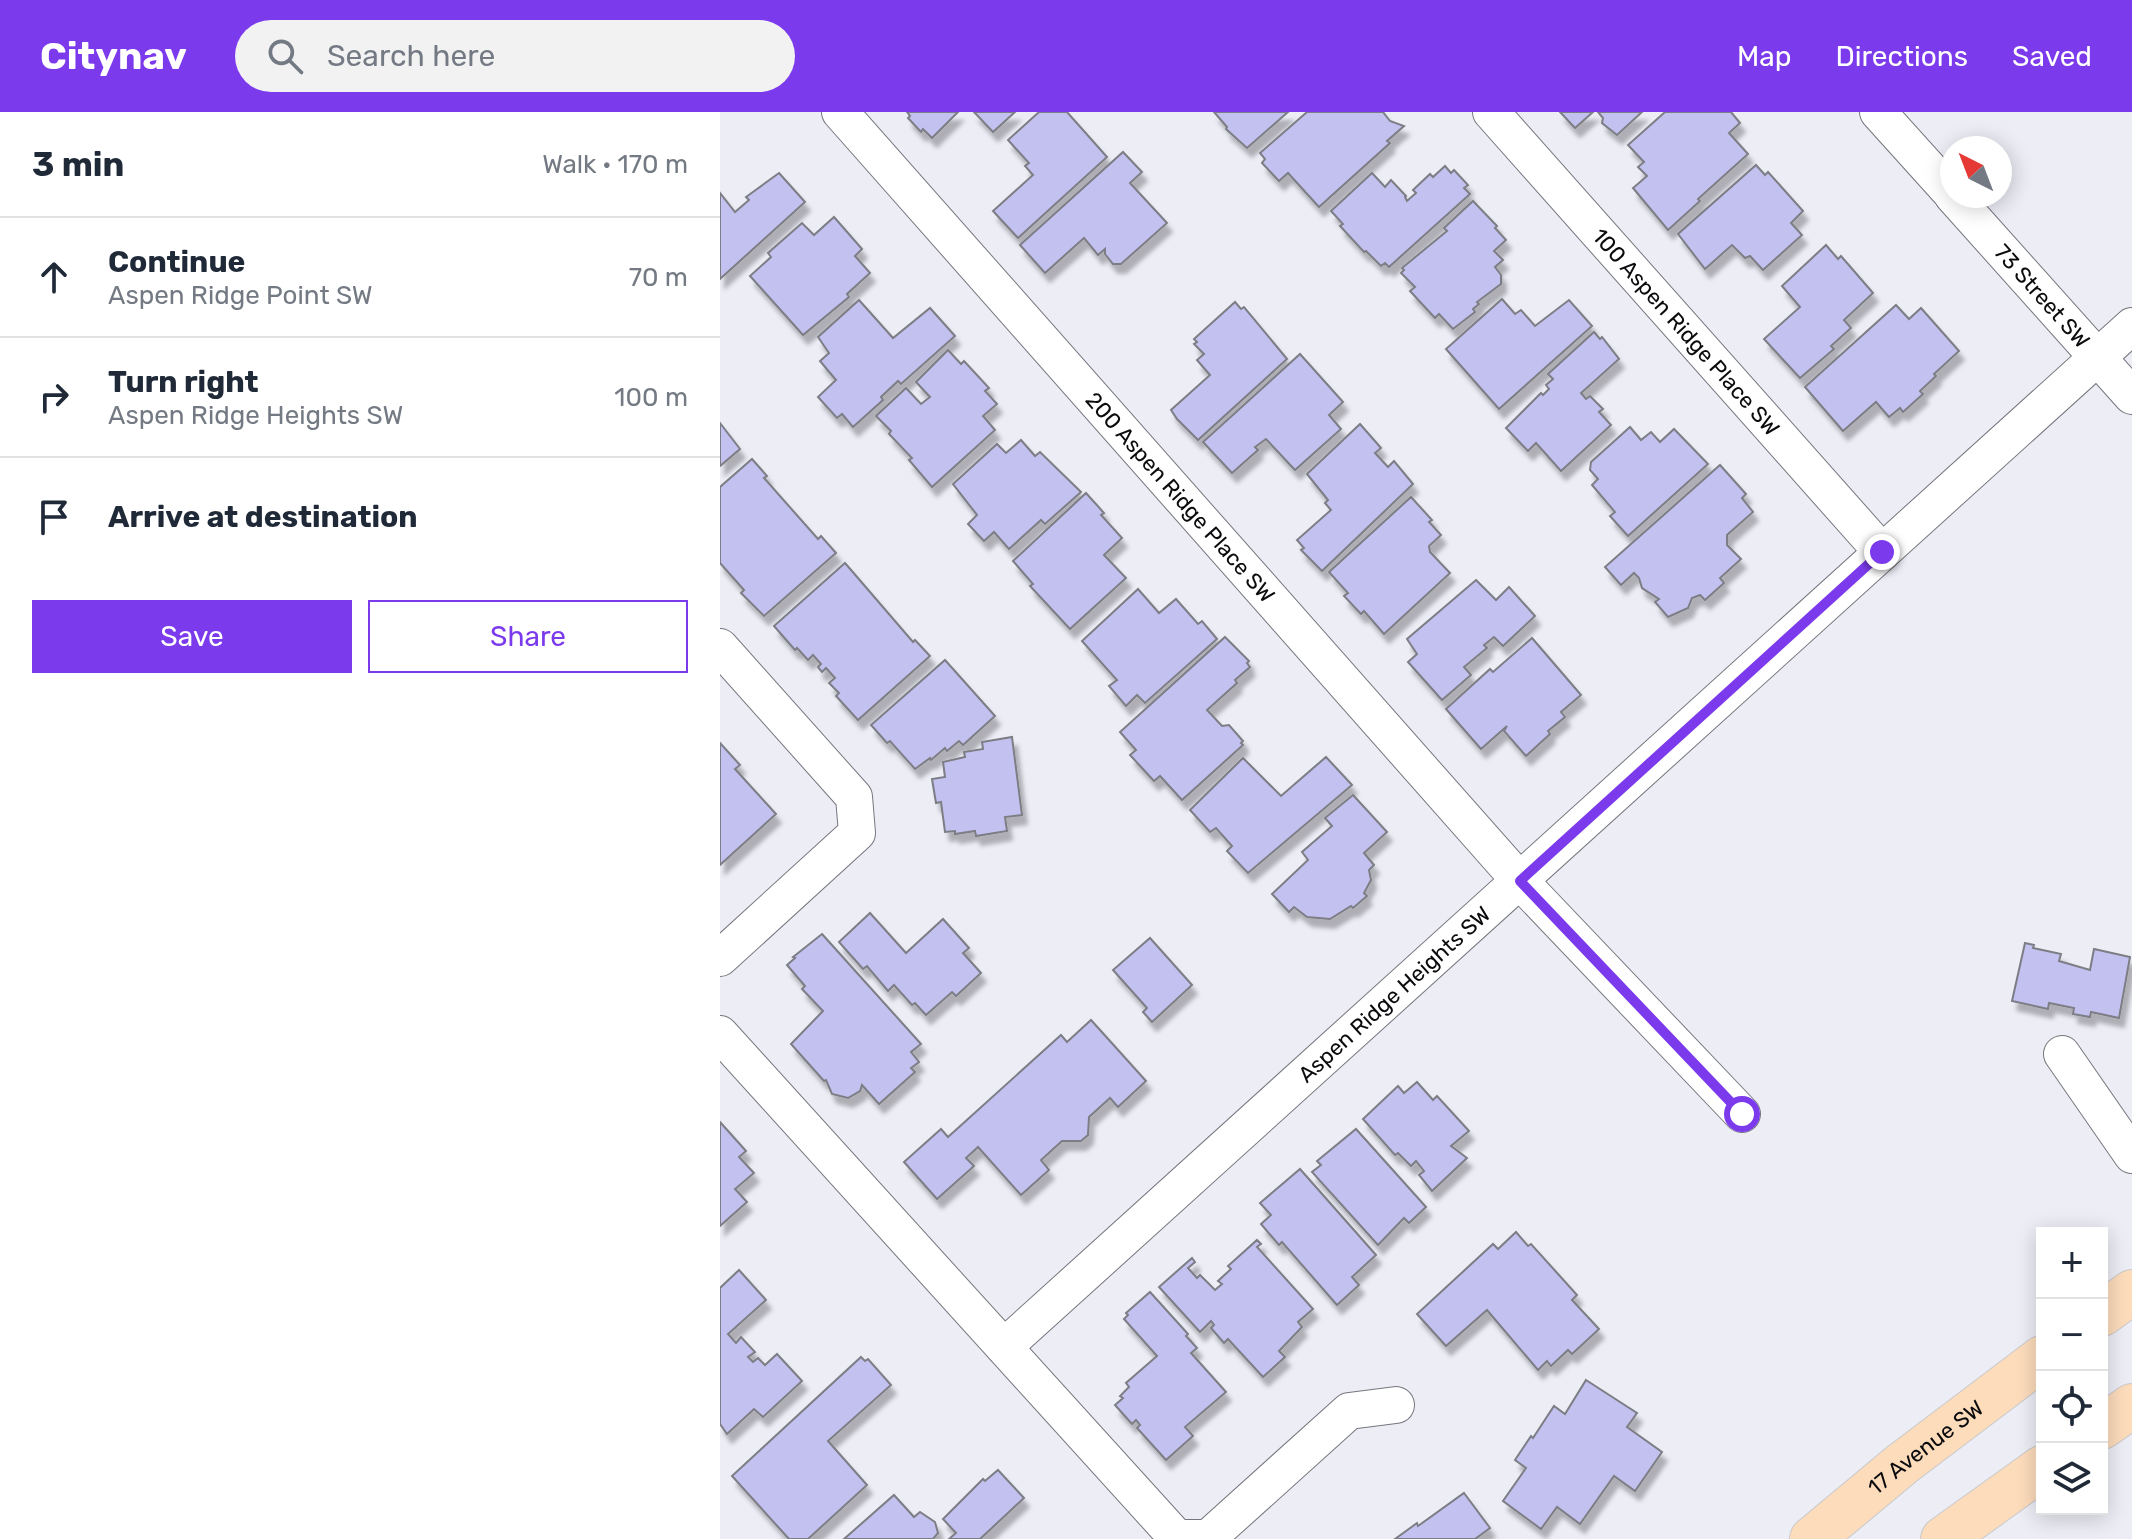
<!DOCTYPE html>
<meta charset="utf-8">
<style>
body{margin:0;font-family:Rubik,sans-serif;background:#f2f2f3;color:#1f2937}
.controls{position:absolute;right:24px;bottom:24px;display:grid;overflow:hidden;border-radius:0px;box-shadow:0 4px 20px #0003}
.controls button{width:72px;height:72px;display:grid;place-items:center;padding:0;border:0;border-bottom:2px solid #e0e1e3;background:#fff;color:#1f2937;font:40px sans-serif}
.compass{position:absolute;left:1220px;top:24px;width:72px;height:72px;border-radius:50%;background:#fff;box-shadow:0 4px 20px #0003;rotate:318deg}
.stop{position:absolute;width:24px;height:24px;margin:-18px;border:6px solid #7c3aed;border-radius:50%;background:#fff}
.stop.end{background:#7c3aed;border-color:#fff;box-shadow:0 2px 8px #0008}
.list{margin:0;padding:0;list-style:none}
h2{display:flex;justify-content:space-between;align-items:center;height:104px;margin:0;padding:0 32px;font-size:34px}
h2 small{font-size:26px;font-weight:400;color:#747a83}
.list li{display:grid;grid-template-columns:52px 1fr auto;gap:24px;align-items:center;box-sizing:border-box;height:120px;padding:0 32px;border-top:2px solid #e0e1e3}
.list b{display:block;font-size:30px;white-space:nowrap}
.list p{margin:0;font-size:26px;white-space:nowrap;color:#747a83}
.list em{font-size:26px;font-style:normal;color:#747a83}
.actions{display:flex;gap:16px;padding:24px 32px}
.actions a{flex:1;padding:18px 0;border:2px solid #7c3aed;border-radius:0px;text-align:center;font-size:28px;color:#7c3aed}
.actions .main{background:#7c3aed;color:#fff}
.icon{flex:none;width:44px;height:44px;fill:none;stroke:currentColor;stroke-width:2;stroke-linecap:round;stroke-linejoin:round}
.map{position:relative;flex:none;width:1412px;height:1427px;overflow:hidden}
header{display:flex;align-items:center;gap:48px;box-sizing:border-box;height:112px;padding:0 40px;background:#7c3aed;color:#fff}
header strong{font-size:38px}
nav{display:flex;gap:44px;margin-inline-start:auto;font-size:28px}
.search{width:560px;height:72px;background:#f2f2f3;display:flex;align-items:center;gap:20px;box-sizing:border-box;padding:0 28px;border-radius:44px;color:#747a83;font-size:30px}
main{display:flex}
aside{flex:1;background:#fff}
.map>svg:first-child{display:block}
</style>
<header>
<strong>Citynav</strong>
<div class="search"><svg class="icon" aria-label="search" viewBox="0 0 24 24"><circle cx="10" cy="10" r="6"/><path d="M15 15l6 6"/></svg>Search here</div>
<nav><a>Map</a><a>Directions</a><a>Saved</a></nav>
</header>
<main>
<aside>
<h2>3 min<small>Walk · 170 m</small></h2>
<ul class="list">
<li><svg class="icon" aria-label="ahead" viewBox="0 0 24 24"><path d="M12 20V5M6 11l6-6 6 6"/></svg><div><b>Continue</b><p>Aspen Ridge Point SW</p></div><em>70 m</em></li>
<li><svg class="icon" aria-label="right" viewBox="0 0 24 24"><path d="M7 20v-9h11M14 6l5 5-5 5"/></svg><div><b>Turn right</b><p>Aspen Ridge Heights SW</p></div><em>100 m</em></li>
<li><svg class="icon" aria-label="arrive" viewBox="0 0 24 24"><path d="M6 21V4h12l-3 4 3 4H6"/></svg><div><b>Arrive at destination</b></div></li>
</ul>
<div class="actions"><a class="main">Save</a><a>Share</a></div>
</aside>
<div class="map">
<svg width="1412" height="1427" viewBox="0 0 1412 1427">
<defs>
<filter id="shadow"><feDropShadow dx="5" dy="9" stdDeviation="2" flood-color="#0004"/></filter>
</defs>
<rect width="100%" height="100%" fill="#ededf6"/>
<!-- building -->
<g fill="#c3c1ef" stroke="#7d7d85" stroke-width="2" filter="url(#shadow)">
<polygon points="187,0 238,0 212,26 203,17 201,20 188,6 190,4"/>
<polygon points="254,0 295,0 273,20"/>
<polygon points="319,0 347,0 387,45 298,126 273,99 313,63 305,54 309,51 288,28"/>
<polygon points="494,0 568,0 527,36 506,17 507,15"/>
<polygon points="587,0 663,0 670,9 684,14 667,29 670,31 599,95 568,61 559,69 542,51 545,47 540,41"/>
<polygon points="840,0 873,0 855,16"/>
<polygon points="878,0 922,0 897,23 882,11 883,6"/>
<polygon points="945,0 1011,0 1020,11 1009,21 1028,42 978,87 980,89 948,118 913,76 927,64 918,55 924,50 908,33"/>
<polygon points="403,40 422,60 410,71 447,111 401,152 393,152 385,142 385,137 378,143 364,126 325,161 300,133"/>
<polygon points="1036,53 1045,63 1048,60 1083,99 1071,111 1082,123 1043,158 1030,144 1025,146 1012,133 985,157 958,122"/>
<polygon points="725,54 731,61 734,58 748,73 744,76 750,82 669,155 665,151 661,154 646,139 644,140 620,114 623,112 611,99 652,61 665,75 671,68 686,84 685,85 687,89 696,81 693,78 710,62 713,65"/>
<polygon points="59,61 85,90 0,167 0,81 15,100 29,88 26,85"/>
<polygon points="753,89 777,114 775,116 786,128 774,139 783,148 775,155 781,163 781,172 757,190 759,192 753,197 755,200 733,217 719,202 715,206 690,179 695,175 681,161 684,158 682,156 727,119 724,116"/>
<polygon points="114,105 142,137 135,144 150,161 127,182 129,185 83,223 30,164 51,145 48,141 82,111 94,123"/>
<polygon points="1106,133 1118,147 1121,144 1153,181 1124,208 1131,216 1111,234 1114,237 1080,266 1044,227 1080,195 1062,174"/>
<polygon points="782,187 795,202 801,198 815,214 849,188 872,214 779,297 726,237"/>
<polygon points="139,188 173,226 210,196 235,224 181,272 178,269 161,285 163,288 133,315 122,302 117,306 98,285 116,268 100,249 109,241 98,225"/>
<polygon points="515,190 521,197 524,195 567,247 478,328 457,307 451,298 490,263 477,248 484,242 474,232 477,230 474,227"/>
<polygon points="1176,193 1189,207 1201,196 1239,239 1214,262 1216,264 1200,279 1203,282 1183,300 1180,296 1169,305 1156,290 1123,319 1085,275"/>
<polygon points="874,220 880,227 882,225 899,247 861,281 866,287 870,284 883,297 879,300 891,313 841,359 816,331 808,339 786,316 821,281 823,283 829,277 826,273 833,267 828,262"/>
<polygon points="228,238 241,252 244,249 269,276 265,279 277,292 263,304 275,318 212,375 189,348 192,346 169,322 171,319 156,304 186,276 201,292 210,285 196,270"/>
<polygon points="580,242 623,290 609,303 621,317 575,358 546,327 535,335 538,338 512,361 483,330"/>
<polygon points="0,311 20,337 0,354"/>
<polygon points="640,312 661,336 655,341 668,355 674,349 693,372 602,459 581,438 584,436 577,428 611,398 605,391 608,388 587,362"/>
<polygon points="910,315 921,328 931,320 940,330 954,317 988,352 908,424 890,404 895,400 872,373 878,367 870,358 871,350"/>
<polygon points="301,328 315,344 320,340 361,380 325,412 321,408 289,437 274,420 264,429 248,412 257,403 233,372 277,332 286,341"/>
<polygon points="32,347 47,364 44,366 98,427 101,424 116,441 44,504 21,481 24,478 0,451 0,375"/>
<polygon points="1000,353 1026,382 1022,386 1033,400 1007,423 1007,433 1021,447 1000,466 1004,471 985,488 980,483 972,486 968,496 948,505 935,490 939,487 922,476 919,466 914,461 901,473 885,455"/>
<polygon points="366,381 384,401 381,403 402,426 384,443 406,466 350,517 310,474 313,472 293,449"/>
<polygon points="691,385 712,408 709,410 721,423 709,434 710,440 730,461 664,522 644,499 641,502 624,484 628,481 609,460"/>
<polygon points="125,451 193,530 195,528 210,544 138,608 116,584 119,581 109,571 115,566 106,556 102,560 98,555 101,552 93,543 88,548 77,536 75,538 54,514"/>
<polygon points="756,468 776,488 789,475 815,504 783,534 774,525 764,533 767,536 744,555 751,563 722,588 688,550 697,542 687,527"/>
<polygon points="418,477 439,501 456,487 478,512 482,509 497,527 425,591 417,583 406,594 389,574 397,568 362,529"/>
<polygon points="505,525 529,549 527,551 530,555 515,568 517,571 487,598 502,614 509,613 523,629 521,631 523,633 462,688 440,664 434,669 410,643 416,638 400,620"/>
<polygon points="812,526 861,583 841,600 845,605 828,619 830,622 806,644 784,619 787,614 761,637 726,597 770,557 773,560"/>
<polygon points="225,548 275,604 243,633 239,629 227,639 225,636 211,648 210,646 195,657 170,629 167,631 151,613"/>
<polygon points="292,625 302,703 285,705 287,719 256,724 255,719 235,722 235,719 225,720 221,690 216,691 212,667 225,665 223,650 245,645 244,640 263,637 262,630"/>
<polygon points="0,631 20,653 15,657 56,702 0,753"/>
<polygon points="606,645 632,673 528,761 507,739 512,734 496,716 490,720 470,698 523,646 561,684"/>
<polygon points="633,683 667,720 644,741 654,753 649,758 651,768 644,781 647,784 633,796 631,794 610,807 587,805 574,795 569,800 552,782 588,748 582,740 612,714 605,706"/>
<polygon points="150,801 186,841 223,807 249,836 243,841 261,861 236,884 232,880 206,903 195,891 192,893 174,873 168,879 147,854 143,857 119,830"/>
<polygon points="102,822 201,932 191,940 199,950 191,956 195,960 159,992 142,973 140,979 128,986 112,982 106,968 104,969 71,932 103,899 82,877 85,874 67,853 75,846 73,845"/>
<polygon points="430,826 472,873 432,910 423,900 427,896 393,858"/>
<polygon points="1305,831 1314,833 1313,836 1341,842 1339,849 1370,858 1374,837 1410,845 1399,906 1371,900 1370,905 1353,902 1354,896 1329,891 1328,897 1292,889"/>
<polygon points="371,908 426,969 398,995 390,986 369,1005 368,1023 361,1029 342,1029 321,1048 329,1058 301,1083 258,1035 246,1046 254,1054 217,1087 184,1050 221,1017 228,1025 341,923 347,930"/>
<polygon points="697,970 713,988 717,984 749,1019 731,1034 747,1046 712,1079 699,1063 704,1059 696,1049 691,1054 678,1041 675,1043 643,1007 678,974 684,981"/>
<polygon points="0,1010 26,1039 19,1045 34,1061 15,1077 27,1090 0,1114"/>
<polygon points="636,1017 706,1095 689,1111 684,1106 658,1133 592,1060 601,1053 597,1049"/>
<polygon points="580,1057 656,1143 632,1165 639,1173 617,1193 562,1130 559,1133 541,1112 551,1103 540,1091"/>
<polygon points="796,1120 808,1134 811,1132 857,1183 852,1188 879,1217 852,1242 848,1238 831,1254 827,1249 818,1258 767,1198 726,1234 697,1202 773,1132 778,1137"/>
<polygon points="537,1128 541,1132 537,1135 593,1197 578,1210 582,1215 559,1239 565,1245 543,1265 508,1227 504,1231 491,1216 494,1213 491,1209 480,1220 439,1175 472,1146 475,1150 468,1156 477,1166 480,1163 495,1178 502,1172 498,1169 511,1157 508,1154"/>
<polygon points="19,1158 46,1188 8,1222 16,1231 21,1225 35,1240 28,1245 33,1250 38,1246 45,1253 57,1242 82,1269 43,1305 34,1297 7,1322 0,1312 0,1176"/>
<polygon points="430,1180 468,1222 466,1224 477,1236 471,1241 506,1280 465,1315 473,1324 446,1348 417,1316 420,1313 416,1308 412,1312 395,1293 403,1286 400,1284 409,1275 406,1271 437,1244 404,1207 408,1203 406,1201"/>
<polygon points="141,1245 145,1249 148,1247 171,1273 108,1329 147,1373 88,1427 69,1427 12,1364"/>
<polygon points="866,1268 917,1301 907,1315 942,1340 915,1379 894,1364 860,1412 837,1395 821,1417 783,1389 806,1356 795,1348 811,1324 813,1326 834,1294 845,1302"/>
<polygon points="278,1358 304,1386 260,1427 229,1427 236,1421 223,1407 263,1367 265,1369"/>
<polygon points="744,1381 770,1416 755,1427 675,1427 697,1411 698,1414"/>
<polygon points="174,1383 194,1405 200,1400 215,1410 218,1421 213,1427 124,1427"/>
</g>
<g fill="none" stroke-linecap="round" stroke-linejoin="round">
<defs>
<g id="minor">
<path id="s1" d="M120,0L800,769L1022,1002"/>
<path id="s2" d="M771,0L1162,440"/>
<polyline points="1158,0 1232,82"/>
<path id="s3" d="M1233,84L1412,284"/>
<polyline points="0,535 134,685 137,721 0,846"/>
<polyline points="0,922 457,1426 488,1426 629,1299 676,1293"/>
<polyline points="1342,942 1412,1043"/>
<path id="s4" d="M284,1235L1412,214"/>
</g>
<g id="major">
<polyline points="1382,1202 1412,1180"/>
<polyline points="1382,1315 1412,1294"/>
<path id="s5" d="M1092,1427L1182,1352L1322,1246"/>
<polyline points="1223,1427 1322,1356"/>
</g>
</defs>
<!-- minor casing -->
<use href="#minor" stroke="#76767e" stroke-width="38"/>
<!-- major casing -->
<use href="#major" stroke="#c9c9ca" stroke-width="46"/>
<!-- minor -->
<use href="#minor" stroke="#fff" stroke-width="36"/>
<!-- major -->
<use href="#major" stroke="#fddcbc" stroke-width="44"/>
</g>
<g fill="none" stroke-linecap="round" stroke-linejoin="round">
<!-- route -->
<polyline stroke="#7c3aed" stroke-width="10" points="1022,1002 800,769 1162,440"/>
</g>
<g text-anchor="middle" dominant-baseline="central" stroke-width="8" stroke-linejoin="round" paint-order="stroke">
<!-- street labels -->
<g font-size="22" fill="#0b0b0e" stroke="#ededf6">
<text stroke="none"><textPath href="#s3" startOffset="134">73 Street SW</textPath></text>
<text stroke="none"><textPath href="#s2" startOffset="294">100 Aspen Ridge Place SW</textPath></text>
<text stroke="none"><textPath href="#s1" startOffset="514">200 Aspen Ridge Place SW</textPath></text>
<text stroke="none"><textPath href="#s4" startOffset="526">Aspen Ridge Heights SW</textPath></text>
<text stroke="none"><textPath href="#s5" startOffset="146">17 Avenue SW</textPath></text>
</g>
</g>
</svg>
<div class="controls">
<button>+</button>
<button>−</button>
<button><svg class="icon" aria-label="locate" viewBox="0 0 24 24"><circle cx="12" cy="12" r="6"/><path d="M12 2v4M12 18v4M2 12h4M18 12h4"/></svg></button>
<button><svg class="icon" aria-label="layers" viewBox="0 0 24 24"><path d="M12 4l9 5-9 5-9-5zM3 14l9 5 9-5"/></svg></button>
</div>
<svg class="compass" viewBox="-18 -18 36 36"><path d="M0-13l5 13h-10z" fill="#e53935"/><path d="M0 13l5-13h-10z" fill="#747a83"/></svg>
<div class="stop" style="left:1022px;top:1002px"></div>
<div class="stop end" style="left:1162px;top:440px"></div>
</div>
</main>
